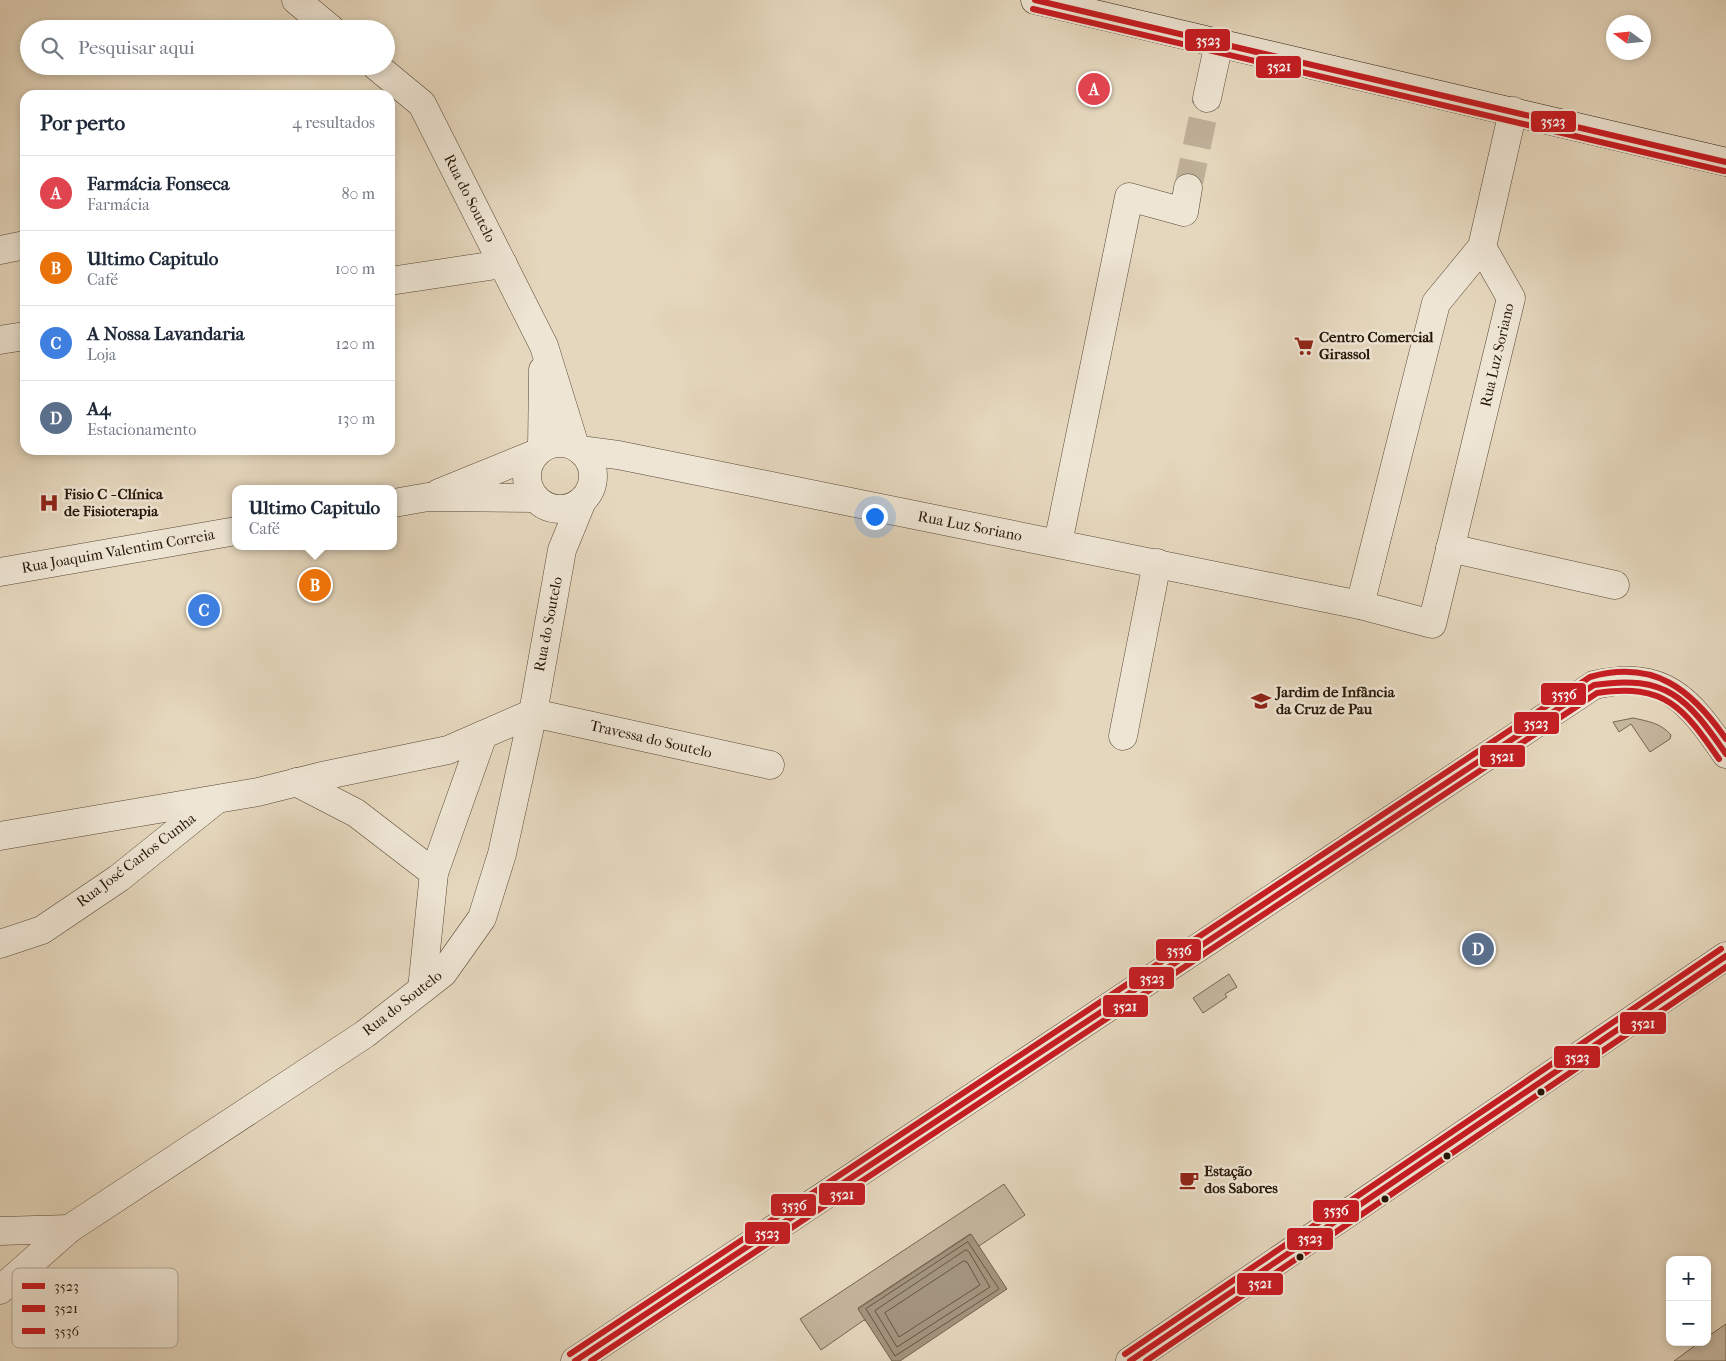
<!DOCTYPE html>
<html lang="pt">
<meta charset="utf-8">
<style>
body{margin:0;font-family:"IM FELL French Canon",serif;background:#f2f2f3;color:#1f2937}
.controls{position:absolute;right:15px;bottom:15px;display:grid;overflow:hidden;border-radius:10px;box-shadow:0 2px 8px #0003}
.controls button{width:45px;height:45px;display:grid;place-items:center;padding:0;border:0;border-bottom:1px solid #e0e1e3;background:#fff;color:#1f2937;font:25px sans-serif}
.compass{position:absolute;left:1606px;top:15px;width:45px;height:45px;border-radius:50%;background:#fff;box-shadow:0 2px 8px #0003;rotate:285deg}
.you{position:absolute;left:874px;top:516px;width:18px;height:18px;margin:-12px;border:4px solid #fff;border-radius:50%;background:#1a73e8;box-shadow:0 0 0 8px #1a73e833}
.badge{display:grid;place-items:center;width:32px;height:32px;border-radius:50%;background:#8f2418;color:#fff;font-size:16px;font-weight:700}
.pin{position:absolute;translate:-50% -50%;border:2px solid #fff;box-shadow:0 1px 5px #0006}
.popup{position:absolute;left:232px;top:485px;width:165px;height:65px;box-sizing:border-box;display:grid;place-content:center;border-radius:10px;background:#fff;filter:drop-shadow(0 1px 4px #0005);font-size:16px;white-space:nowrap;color:#747a83}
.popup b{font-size:19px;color:#1f2937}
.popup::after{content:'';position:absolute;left:50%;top:100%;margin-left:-10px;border:10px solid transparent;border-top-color:#fff}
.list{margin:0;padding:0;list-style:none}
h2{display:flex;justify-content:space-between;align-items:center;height:65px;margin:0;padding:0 20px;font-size:21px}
h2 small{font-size:16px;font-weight:400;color:#747a83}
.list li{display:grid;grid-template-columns:32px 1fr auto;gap:15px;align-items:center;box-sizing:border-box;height:75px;padding:0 20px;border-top:1px solid #e0e1e3}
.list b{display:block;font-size:19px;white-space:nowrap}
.list p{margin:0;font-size:16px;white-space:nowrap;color:#747a83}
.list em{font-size:16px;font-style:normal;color:#747a83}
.icon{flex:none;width:28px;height:28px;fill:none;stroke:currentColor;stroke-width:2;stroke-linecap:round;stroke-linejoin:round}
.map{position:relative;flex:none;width:1726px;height:1361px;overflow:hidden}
.search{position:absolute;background:#fff;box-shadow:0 2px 8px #0003;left:20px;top:20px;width:375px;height:55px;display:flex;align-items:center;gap:12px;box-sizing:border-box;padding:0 18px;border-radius:28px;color:#747a83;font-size:19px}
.panel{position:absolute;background:#fff;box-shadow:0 2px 8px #0003;left:20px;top:90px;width:375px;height:365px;border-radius:15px}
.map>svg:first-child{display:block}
</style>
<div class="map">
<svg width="1726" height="1361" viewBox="0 0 1726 1361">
<rect width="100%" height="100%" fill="#e5d7bd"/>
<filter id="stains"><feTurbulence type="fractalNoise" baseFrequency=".004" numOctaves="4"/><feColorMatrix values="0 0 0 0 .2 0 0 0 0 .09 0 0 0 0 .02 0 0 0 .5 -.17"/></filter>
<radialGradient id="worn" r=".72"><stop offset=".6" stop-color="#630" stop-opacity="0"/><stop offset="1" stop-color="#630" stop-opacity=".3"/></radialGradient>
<!-- green -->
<g fill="#c5b69e" stroke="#766652">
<path d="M1633,718C1647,721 1661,723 1671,735L1670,739L1650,752L1631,724L1619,732L1613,722Z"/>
<polygon points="1229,974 1237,987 1225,994 1227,997 1203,1013 1193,998"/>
<polygon points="1004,1184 1025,1215 979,1246 970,1234 858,1308 866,1321 864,1320 821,1350 800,1319"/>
<polygon points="1726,1324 1726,1361 1674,1361 1700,1342 1707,1342 1707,1337"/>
</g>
<!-- water -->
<polygon fill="#a4957f" stroke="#72624f" points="971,1234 1007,1289 900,1361 892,1361 858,1309"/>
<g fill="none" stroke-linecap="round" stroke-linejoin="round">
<!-- shore -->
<g stroke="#655643" stroke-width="1">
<polygon points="968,1242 999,1289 895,1356 866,1309"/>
<polygon points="966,1250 969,1252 990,1287 897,1347 875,1311"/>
<polygon points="964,1261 967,1262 980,1285 899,1337 885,1313"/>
</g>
<!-- street-tunnel -->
<polyline stroke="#bfb099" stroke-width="28" stroke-dasharray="28 14" stroke-linecap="butt" points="1188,188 1207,98"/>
<defs>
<g id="street">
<polyline points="296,0 331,29"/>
<polyline points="376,66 422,104 544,346 575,446"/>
<polyline points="1207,98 1219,43"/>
<polyline points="1482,247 1511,298 1432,624 1360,605 1436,303 1482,247 1513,111"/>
<polyline points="0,250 25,245"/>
<polyline points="390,281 503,264"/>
<polyline points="0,340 25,336"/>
<circle cx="560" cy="476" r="33"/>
<polyline points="542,448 543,370"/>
<polyline points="580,450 618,455 1360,605"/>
<polyline points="439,493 535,454"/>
<polyline points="394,503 428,497 535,498"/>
<polyline points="1058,543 1129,197 1184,212 1188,188"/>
<polyline points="1450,548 1615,585"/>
<polyline points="0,572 236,531"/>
<polyline points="1123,736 1157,563"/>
<polyline points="296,782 356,813 434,873"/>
<polyline points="0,836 258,792 322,776 448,750 533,713 770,765"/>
<polyline points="0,944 42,930 119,878 216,800"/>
<polyline points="422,989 434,873 483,735"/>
<polyline points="0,1231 69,1229"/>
<polyline points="0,1290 69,1229 365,1034 443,973 482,918 502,854 533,713 562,550 582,501"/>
<path d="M575,1361L1594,685C1665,669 1689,700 1726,754"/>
<polyline points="1130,1361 1726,956"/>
</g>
<polyline id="secondary" points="1035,0 1726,162"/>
</defs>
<!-- street casing -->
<use href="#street" stroke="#564634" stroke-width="29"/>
<!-- secondary casing -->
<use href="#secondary" stroke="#261607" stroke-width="29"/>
<!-- street -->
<use href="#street" stroke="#eee5d4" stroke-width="28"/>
<!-- secondary -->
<use href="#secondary" stroke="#eee5d4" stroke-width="28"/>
<defs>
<g id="bus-1">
<polyline points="1035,0 1726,162"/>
<path d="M575,1361L1594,685C1667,674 1687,698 1726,754"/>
<polyline points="1130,1361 1726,956"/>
</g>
<g id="bus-2">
<polyline points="1033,9 1724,171"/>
<path d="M591,1361L1597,693C1665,683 1683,707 1719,759"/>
<polyline points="1146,1361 1726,967"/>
</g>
<g id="bus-3">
<path d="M570,1354L1590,677C1654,659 1691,689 1726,739"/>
<polyline points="1125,1354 1721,949"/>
</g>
</defs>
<!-- bus-1 casing -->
<use href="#bus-1" stroke="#eee5d4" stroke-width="10"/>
<!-- bus-2 casing -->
<use href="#bus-2" stroke="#eee5d4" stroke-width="10"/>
<!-- bus-3 casing -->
<use href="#bus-3" stroke="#eee5d4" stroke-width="10"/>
<!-- bus-1 -->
<use href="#bus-1" stroke="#c61d23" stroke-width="6"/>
<!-- bus-2 -->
<use href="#bus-2" stroke="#c61d23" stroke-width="6"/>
<!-- bus-3 -->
<use href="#bus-3" stroke="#c61d23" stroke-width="6"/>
</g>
<!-- icons -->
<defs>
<symbol id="supermarket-bare" viewBox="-9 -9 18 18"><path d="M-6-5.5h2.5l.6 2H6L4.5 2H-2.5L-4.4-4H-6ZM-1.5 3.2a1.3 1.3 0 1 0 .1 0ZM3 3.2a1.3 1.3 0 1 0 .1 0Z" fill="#8f2418" stroke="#eee5d4" stroke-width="2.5" paint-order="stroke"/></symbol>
<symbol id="hospital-bare" viewBox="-9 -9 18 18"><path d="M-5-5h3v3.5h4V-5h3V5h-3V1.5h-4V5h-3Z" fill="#8f2418" stroke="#eee5d4" stroke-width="2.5" paint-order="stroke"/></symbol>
<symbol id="school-bare" viewBox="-9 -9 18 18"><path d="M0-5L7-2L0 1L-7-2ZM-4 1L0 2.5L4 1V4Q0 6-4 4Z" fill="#8f2418" stroke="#eee5d4" stroke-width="2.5" paint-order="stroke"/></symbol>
<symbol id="cafe-bare" viewBox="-9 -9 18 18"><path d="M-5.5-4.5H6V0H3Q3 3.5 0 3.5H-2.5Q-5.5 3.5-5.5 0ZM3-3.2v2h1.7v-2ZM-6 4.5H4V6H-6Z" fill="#8f2418" stroke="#eee5d4" stroke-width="2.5" paint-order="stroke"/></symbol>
</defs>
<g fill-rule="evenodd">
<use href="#supermarket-bare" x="1290" y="332" width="28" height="28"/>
<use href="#hospital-bare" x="35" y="489" width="28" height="28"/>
<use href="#school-bare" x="1247" y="687" width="28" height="28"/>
<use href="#cafe-bare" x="1175" y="1166" width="28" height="28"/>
</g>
<!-- markers -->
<g fill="#261607" stroke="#eee5d4" stroke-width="2">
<circle cx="1541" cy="1092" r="4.5"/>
<circle cx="1447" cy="1156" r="4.5"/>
<circle cx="1385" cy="1199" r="4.5"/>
<circle cx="1300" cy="1257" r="4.5"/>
</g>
<g text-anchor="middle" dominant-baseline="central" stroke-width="5" stroke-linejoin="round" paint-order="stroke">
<!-- street labels -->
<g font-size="15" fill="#261607" stroke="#eee5d4">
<text transform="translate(470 198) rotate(63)">Rua do Soutelo</text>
<text transform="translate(1497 355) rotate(-77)">Rua Luz Soriano</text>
<text transform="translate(970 526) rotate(11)">Rua Luz Soriano</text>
<text transform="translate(118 551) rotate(-10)">Rua Joaquim Valentim Correia</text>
<text transform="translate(548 624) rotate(-79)">Rua do Soutelo</text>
<text transform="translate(651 739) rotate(13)">Travessa do Soutelo</text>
<text transform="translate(136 860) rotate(-37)">Rua José Carlos Cunha</text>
<text transform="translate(402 1003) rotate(-38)">Rua do Soutelo</text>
</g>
<!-- poi labels -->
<g font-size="15" font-weight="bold" fill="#261607" stroke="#eee5d4" text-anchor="start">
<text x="1319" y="337">Centro Comercial<tspan x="1319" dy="17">Girassol</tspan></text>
<text x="64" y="494">Fisio C - Clínica<tspan x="64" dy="17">de Fisioterapia</tspan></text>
<text x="1276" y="692">Jardim de Infância<tspan x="1276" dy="17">da Cruz de Pau</tspan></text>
<text x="1204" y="1171">Estação<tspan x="1204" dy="17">dos Sabores</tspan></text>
</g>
</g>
<!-- legend -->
<rect x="12" y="1268" width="166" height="80" rx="8" fill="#eee5d4" stroke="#b2a796" stroke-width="1"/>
<rect x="22" y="1283" width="23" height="6" fill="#c61d23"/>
<rect x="22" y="1305" width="23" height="7" fill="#c61d23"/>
<rect x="22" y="1328" width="23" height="6" fill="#c61d23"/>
<g font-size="14" fill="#261607">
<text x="54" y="1291">3523</text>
<text x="54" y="1313">3521</text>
<text x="54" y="1336">3536</text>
</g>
<g stroke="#eee5d4" stroke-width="2">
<rect x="1184" y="28" width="47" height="24" rx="5" fill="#c61d23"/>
<rect x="1255" y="55" width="47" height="24" rx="5" fill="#c61d23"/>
<rect x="1530" y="110" width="47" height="23" rx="5" fill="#c61d23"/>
<rect x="1540" y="682" width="47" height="24" rx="5" fill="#c61d23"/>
<rect x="1513" y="711" width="47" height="24" rx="5" fill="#c61d23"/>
<rect x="1479" y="744" width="47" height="24" rx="5" fill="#c61d23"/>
<rect x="1155" y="938" width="47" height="24" rx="5" fill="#c61d23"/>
<rect x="1128" y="966" width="47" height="24" rx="5" fill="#c61d23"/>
<rect x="1102" y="994" width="47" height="24" rx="5" fill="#c61d23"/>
<rect x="1619" y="1011" width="48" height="24" rx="5" fill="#c61d23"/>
<rect x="1553" y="1045" width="48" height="24" rx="5" fill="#c61d23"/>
<rect x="818" y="1182" width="48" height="24" rx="5" fill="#c61d23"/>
<rect x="770" y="1193" width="47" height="24" rx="5" fill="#c61d23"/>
<rect x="1312" y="1199" width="48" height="24" rx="5" fill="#c61d23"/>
<rect x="744" y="1221" width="47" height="24" rx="5" fill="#c61d23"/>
<rect x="1286" y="1227" width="48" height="24" rx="5" fill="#c61d23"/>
<rect x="1236" y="1272" width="48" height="24" rx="5" fill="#c61d23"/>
</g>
<g font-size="14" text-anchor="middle" font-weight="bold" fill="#fff">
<text x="1208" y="45">3523</text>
<text x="1279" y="71">3521</text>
<text x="1553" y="126">3523</text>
<text x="1564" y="699">3536</text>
<text x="1536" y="728">3523</text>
<text x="1502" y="761">3521</text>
<text x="1179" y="955">3536</text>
<text x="1152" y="983">3523</text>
<text x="1125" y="1011">3521</text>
<text x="1643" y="1028">3521</text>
<text x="1577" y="1062">3523</text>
<text x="842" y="1199">3521</text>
<text x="794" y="1210">3536</text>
<text x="1336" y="1215">3536</text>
<text x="767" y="1238">3523</text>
<text x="1310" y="1243">3523</text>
<text x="1260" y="1288">3521</text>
</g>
<rect width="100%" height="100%" filter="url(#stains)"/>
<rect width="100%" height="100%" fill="url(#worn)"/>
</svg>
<div class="controls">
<button>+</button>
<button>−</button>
</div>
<svg class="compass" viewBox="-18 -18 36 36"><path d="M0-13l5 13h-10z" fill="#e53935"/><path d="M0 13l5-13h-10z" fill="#747a83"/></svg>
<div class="you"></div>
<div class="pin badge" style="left:1094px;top:89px;background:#e0444e">A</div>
<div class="pin badge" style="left:315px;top:585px;background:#e8710a">B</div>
<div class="popup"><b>Ultimo Capitulo</b>Café</div>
<div class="pin badge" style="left:204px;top:610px;background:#3f7fe0">C</div>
<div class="pin badge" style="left:1478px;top:949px;background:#5c6f8a">D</div>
<div class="search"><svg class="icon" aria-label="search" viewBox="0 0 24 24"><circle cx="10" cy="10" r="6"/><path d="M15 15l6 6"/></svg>Pesquisar aqui</div>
<section class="panel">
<h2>Por perto<small>4 resultados</small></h2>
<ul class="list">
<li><span class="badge" style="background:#e0444e">A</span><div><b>Farmácia Fonseca</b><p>Farmácia</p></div><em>80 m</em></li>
<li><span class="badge" style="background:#e8710a">B</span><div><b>Ultimo Capitulo</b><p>Café</p></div><em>100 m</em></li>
<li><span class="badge" style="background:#3f7fe0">C</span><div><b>A Nossa Lavandaria</b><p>Loja</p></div><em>120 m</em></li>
<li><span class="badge" style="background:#5c6f8a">D</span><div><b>A4</b><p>Estacionamento</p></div><em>130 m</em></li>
</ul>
</section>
</div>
